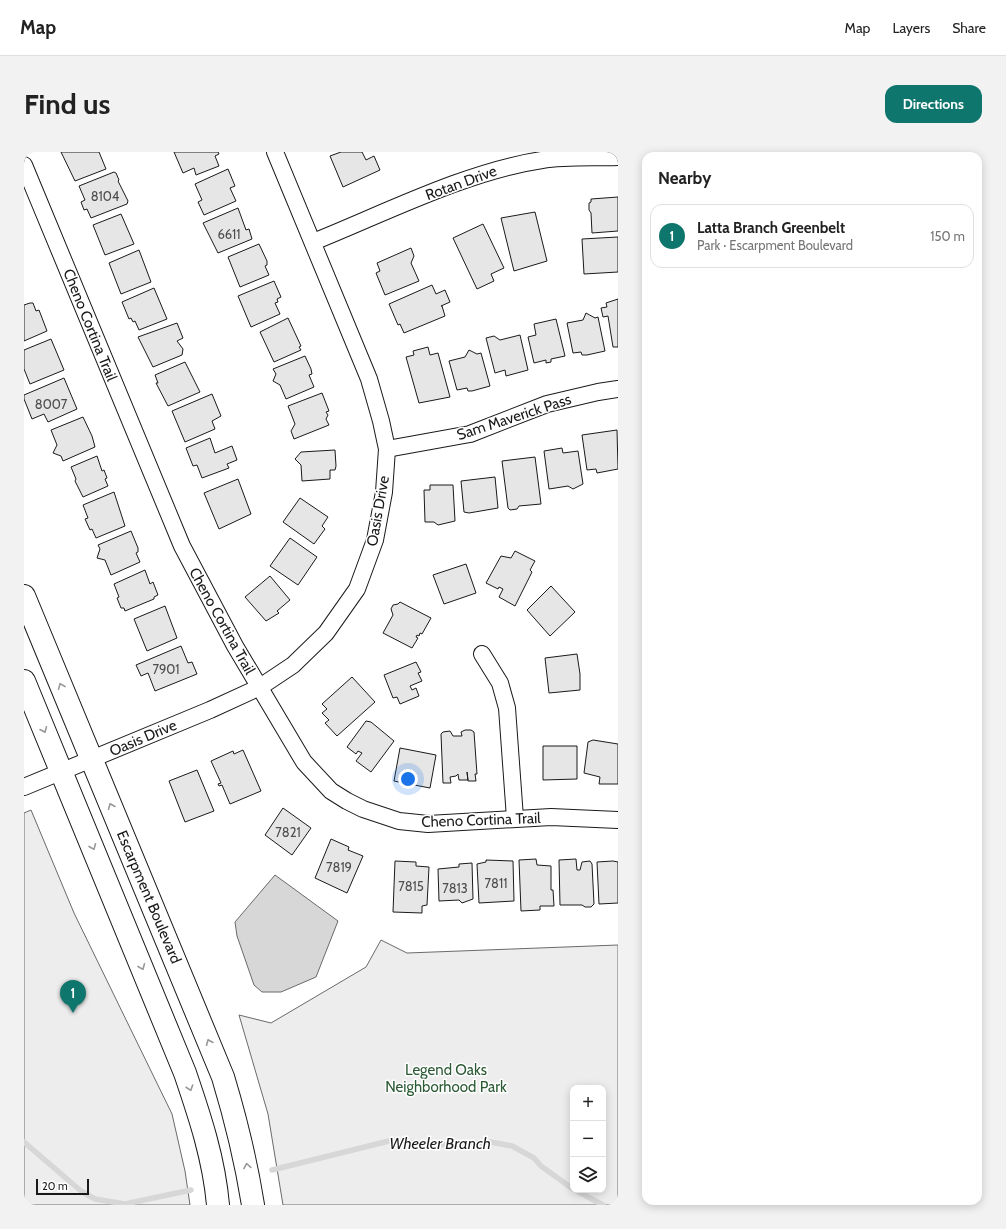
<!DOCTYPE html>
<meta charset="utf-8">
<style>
body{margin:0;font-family:Cabin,sans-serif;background:#f2f2f2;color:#222}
.controls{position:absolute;right:12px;bottom:12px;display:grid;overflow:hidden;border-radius:8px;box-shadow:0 2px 10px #0003}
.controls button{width:36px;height:36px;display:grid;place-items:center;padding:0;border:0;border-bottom:1px solid #e0e0e0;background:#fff;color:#222;font:20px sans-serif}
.scale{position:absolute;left:12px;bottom:10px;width:53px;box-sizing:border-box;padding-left:4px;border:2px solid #1a1a1a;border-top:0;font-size:11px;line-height:14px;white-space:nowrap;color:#1a1a1a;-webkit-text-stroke:3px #fff;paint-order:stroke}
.you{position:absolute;left:384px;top:627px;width:14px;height:14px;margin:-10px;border:3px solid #fff;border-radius:50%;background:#1a73e8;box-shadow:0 0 0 6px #1a73e833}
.badge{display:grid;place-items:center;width:26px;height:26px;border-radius:50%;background:#0f766e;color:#fff;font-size:13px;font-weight:700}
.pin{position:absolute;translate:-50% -33px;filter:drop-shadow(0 1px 2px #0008)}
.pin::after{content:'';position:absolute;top:21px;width:14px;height:12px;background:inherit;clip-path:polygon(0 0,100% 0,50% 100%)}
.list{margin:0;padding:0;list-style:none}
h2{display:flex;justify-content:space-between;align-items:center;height:52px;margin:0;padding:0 16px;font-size:17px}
h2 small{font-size:13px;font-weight:400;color:#767676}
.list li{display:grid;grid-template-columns:26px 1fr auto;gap:12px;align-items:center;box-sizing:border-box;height:64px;margin:0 8px 8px;padding:0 8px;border:1px solid #e0e0e0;border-radius:12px}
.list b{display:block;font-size:15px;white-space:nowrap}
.list p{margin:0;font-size:13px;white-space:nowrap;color:#767676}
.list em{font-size:13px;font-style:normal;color:#767676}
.icon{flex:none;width:22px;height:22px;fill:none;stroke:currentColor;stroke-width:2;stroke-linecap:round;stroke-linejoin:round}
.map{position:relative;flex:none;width:594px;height:1053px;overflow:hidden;border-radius:12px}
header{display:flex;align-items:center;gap:24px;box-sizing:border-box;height:56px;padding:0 20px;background:#fff;border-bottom:1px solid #e0e0e0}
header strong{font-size:19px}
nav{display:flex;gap:22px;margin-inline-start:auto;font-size:14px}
.intro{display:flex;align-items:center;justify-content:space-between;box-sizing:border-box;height:96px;padding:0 24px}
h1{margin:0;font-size:28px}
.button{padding:10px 18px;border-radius:12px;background:#0f766e;color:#fff;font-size:14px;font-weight:700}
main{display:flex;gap:24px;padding:0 24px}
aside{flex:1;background:#fff;border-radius:12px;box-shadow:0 2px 10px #0003}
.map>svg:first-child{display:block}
</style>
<header>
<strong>Map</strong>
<nav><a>Map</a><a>Layers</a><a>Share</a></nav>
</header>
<div class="intro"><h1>Find us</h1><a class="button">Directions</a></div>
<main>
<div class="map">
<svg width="594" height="1053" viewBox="0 0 594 1053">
<rect width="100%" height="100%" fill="#fff"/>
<!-- built -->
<g fill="#ededed" stroke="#6a6a6a" fill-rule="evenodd">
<polygon points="7,658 50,761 148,962 161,1019 166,1053 0,1053 0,661"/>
<path d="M357,788L383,801L594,793V1053H259L244,962L215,863L247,871L342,815ZM549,936H579V1038H549Z"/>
</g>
<!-- water -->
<polygon fill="#d7d7d7" stroke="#6a6a6a" points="251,723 314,769 292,825 257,840 238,840 230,833 213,784 211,770"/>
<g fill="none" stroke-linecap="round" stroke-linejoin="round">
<!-- stream -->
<g stroke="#d7d7d7" stroke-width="5.5">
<polyline points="0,990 57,1039 71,1047 101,1052 167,1038"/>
<polyline points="248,1018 365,989 425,993 466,990 488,994 510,1006 517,1014 549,1037"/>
<polyline points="551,1038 579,1053"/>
</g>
</g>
<!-- building -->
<g fill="#e6e6e6" stroke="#1a1a1a">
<polygon points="37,0 75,0 82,17 51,29"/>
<polygon points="150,0 194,0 195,2 191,4 195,14 172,23 170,16 159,21"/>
<polygon points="317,0 338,0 342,8 350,4 356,18 319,35 306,4"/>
<polygon points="204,17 211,34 206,36 212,49 180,63 174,50 178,48 171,32"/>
<polygon points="90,20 92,21 95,28 94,29 104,49 103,52 67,66 63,57 60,58 57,50 61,48 55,34"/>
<polygon points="594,45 594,79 568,81 567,61 565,58 565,51 567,50 567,47"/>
<polygon points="214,56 222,78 225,77 228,87 194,101 179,71"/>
<polygon points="511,60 523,109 490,119 477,66"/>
<polygon points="97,62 110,92 81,103 69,73"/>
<polygon points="459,72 480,116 467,122 470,129 453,137 429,86"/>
<polygon points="594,85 594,120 560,122 558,87"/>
<polygon points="235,92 243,109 243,113 241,114 245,123 216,135 204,105"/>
<polygon points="387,96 390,104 387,111 395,129 361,143 352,121 356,119 353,111"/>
<polygon points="115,98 127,130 97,142 85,111"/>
<polygon points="250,129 257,145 253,147 254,150 251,151 256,162 227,175 214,144"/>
<polygon points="408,133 412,142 421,138 426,150 417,154 418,154 421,164 380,181 376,172 374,173 365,152"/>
<polygon points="130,136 143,167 115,178 111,169 109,170 107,166 105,167 98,150"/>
<polygon points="594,147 594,195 589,195 584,164 579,165 577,156 583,155 582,151"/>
<polygon points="6,151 9,151 12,159 15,158 23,179 0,189 0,153"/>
<polygon points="562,161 571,166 574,165 581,199 563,203 558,203 557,200 549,201 543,171 559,168"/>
<polygon points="264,166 277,194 275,195 277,198 250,210 236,180"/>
<polygon points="532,167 541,204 527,207 527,210 522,211 522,208 510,211 504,185 512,183 510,172"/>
<polygon points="153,171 159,186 153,189 159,197 158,203 129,215 114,185"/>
<polygon points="496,183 504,218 482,224 481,218 471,221 462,186 470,184 476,188"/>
<polygon points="27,187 40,218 6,232 0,217 0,198"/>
<polygon points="404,195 406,203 414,201 426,245 395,251 382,205 390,203 389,199"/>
<polygon points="445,198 453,202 457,201 466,234 448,239 444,239 443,236 433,238 425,209 441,205"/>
<polygon points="281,204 287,217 288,222 285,223 290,235 262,247 256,233 249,229 252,222 249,217"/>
<polygon points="161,210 176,240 144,254 132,231 134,231 131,223"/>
<polygon points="40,226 53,257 24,270 20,262 8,267 0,247 0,243"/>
<polygon points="298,241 305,259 302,260 304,263 302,267 305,273 270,287 267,279 271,272 264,254"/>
<polygon points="188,242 197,264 188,269 191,277 161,290 148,259"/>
<polygon points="59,265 68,284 71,295 39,309 37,304 29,301 33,293 27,278"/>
<polygon points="593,278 594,317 573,321 572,317 563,318 558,283"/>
<polygon points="186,286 191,301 208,294 213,308 203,312 205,316 178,326 173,313 169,314 162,296"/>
<polygon points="538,296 539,301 554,299 559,332 549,337 544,334 525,337 520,299"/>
<polygon points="311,298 312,314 311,318 306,318 306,327 278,329 277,313 271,307 277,300"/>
<polygon points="73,304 78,319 80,318 83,326 81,327 84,334 59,345 51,329 52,327 47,315"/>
<polygon points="511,305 517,352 495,354 493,357 486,358 484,356 478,309"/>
<polygon points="471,325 474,356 445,361 440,360 437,329"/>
<polygon points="214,327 227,362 195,377 180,341"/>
<polygon points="406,333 429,333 431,369 414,373 410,370 401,370 400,338 406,338"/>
<polygon points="90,340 101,374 72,386 68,377 66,378 61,367 64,366 59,353"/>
<polygon points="276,346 304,365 298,374 301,377 290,392 259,370"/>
<polygon points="107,379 114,396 114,400 112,401 116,410 87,423 81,408 73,406 76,397 74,393"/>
<polygon points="266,386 293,405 274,433 246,414"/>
<polygon points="491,399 511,409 506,418 508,420 491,454 475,445 479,437 475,435 474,437 462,431 477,404 487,406"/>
<polygon points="442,412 452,441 420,452 409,423"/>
<polygon points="121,418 126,432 129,430 134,443 130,445 130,447 101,459 100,456 97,456 93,446 95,445 90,432"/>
<polygon points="246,424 266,448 253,459 255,461 242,469 221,445"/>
<polygon points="527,434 551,460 526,484 503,458"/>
<polygon points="376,450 407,466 398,482 396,481 395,484 393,483 392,485 394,486 388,496 359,481 369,463 367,457 369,453 374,452"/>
<polygon points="141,454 153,486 123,499 110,467"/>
<polygon points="157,494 164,511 168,510 173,522 131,539 124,521 117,524 112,513"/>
<polygon points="553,502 556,522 556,538 525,541 521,506"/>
<polygon points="392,510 397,520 394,521 398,529 386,534 388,538 392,536 395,544 376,552 373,545 369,546 360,523"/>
<polygon points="328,525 351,550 313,584 301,571 305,568 298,561 303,557 298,552"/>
<polygon points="342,569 347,570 370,589 347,620 332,609 338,601 334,599 332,602 323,595"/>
<polygon points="441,578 447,578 450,580 453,622 451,622 452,629 444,629 443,620 444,628 435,628 434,622 432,624 426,625 427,631 419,631 417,582 419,580 426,579 429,584 438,584 437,580"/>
<polygon points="569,588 594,592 594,632 575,632 576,625 560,621 564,590"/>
<polygon points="519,594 553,594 553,627 519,628"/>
<polygon points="376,596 412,603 406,636 385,632 385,630 384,632 370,629"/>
<polygon points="219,598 237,639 206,652 198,633 195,634 194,632 197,631 187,609 209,599 210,602"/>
<polygon points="173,618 190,659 161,670 145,629"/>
<polygon points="259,656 287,676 268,703 241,683"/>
<polygon points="307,687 325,695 324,698 339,704 323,741 291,726"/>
<polygon points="512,707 513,713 527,714 527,738 529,738 530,754 516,754 516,758 497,759 495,708"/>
<polygon points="552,707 553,718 556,718 558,710 566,709 568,712 570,752 567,755 561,755 558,753 536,753 535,708"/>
<polygon points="462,708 489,709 490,749 455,751 453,712 462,710"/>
<polygon points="371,709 392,710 392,714 405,715 403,753 398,754 398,761 369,760"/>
<polygon points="589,709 594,710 594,751 575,752 573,710"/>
<polygon points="448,711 449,747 438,751 435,748 415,749 414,717 435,715 435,712"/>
</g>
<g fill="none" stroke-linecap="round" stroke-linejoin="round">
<defs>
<g id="minor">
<polyline points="0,13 158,394 211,494 280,610 307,639 323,649 339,657 375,669 404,672 527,665 594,668"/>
<path d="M289,90C359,62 443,19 518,8C542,4 569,6 594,5"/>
<polyline points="363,297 446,282 523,252 574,240 594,237"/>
<polyline points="458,502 476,531 483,556 491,666"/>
<polyline points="0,635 186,558 236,535 269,513 302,481 333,437 351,388 360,340 363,297 357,269 345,227 251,0"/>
</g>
<g id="secondary">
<path d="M0,444L199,925C212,968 222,1009 229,1053"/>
<path d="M0,529L161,921C176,965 190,1007 194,1053"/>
</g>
</defs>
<!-- minor casing -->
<use href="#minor" stroke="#1a1a1a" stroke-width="18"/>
<!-- secondary casing -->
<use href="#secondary" stroke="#1a1a1a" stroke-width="24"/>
<!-- minor -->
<use href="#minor" stroke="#fff" stroke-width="16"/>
<!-- secondary -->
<use href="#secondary" stroke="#fff" stroke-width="22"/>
</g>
<!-- one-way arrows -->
<defs><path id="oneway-chevron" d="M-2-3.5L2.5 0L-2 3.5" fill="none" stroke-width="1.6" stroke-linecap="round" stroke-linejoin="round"/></defs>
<g stroke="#989898">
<use href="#oneway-chevron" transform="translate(37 534) rotate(-112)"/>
<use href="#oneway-chevron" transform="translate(20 578) rotate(67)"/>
<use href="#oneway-chevron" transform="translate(87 654) rotate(-113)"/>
<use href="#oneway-chevron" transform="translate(69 695) rotate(68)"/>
<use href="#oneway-chevron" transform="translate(118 815) rotate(68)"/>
<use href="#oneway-chevron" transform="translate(185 890) rotate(-113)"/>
<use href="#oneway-chevron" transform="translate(166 936) rotate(71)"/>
<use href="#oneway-chevron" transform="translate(223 1014) rotate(-99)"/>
</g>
<g text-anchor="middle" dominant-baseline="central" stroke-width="3" stroke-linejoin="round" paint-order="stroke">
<!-- number labels -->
<g font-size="13" fill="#4d4d4d">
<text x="81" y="44">8104</text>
<text x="205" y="82">6611</text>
<text x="27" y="252">8007</text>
<text x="142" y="517">7901</text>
<text x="264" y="680">7821</text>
<text x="315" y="715">7819</text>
<text x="472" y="731">7811</text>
<text x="387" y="734">7815</text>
<text x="431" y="736">7813</text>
</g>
<!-- street labels -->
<g font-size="15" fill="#1a1a1a" stroke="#fff">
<text transform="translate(437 31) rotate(-20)">Rotan Drive</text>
<text transform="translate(66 173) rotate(68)">Cheno Cortina Trail</text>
<text transform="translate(490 265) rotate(-18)">Sam Maverick Pass</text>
<text transform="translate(354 359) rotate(-80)">Oasis Drive</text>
<text transform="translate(198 469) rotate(61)">Cheno Cortina Trail</text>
<text transform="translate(119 586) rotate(-23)">Oasis Drive</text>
<text transform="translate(457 668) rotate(-2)">Cheno Cortina Trail</text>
<text transform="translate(125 745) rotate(67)">Escarpment Boulevard</text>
</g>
<!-- park labels -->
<g font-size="15" fill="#2b5a34" stroke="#fff">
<text x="422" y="918">Legend Oaks<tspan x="422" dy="17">Neighborhood Park</tspan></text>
</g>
<!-- water labels -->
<g font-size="16" font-style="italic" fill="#1a1a1a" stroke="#fff">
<text x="416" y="991">Wheeler Branch</text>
</g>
</g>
</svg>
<div class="controls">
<button>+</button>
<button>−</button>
<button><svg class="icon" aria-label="layers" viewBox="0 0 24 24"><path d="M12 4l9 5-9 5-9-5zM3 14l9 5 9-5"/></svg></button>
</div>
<div class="scale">20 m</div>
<div class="you"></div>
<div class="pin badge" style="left:49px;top:861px">1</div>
</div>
<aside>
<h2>Nearby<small></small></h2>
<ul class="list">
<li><span class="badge">1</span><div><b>Latta Branch Greenbelt</b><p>Park · Escarpment Boulevard</p></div><em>150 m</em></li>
</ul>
</aside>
</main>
